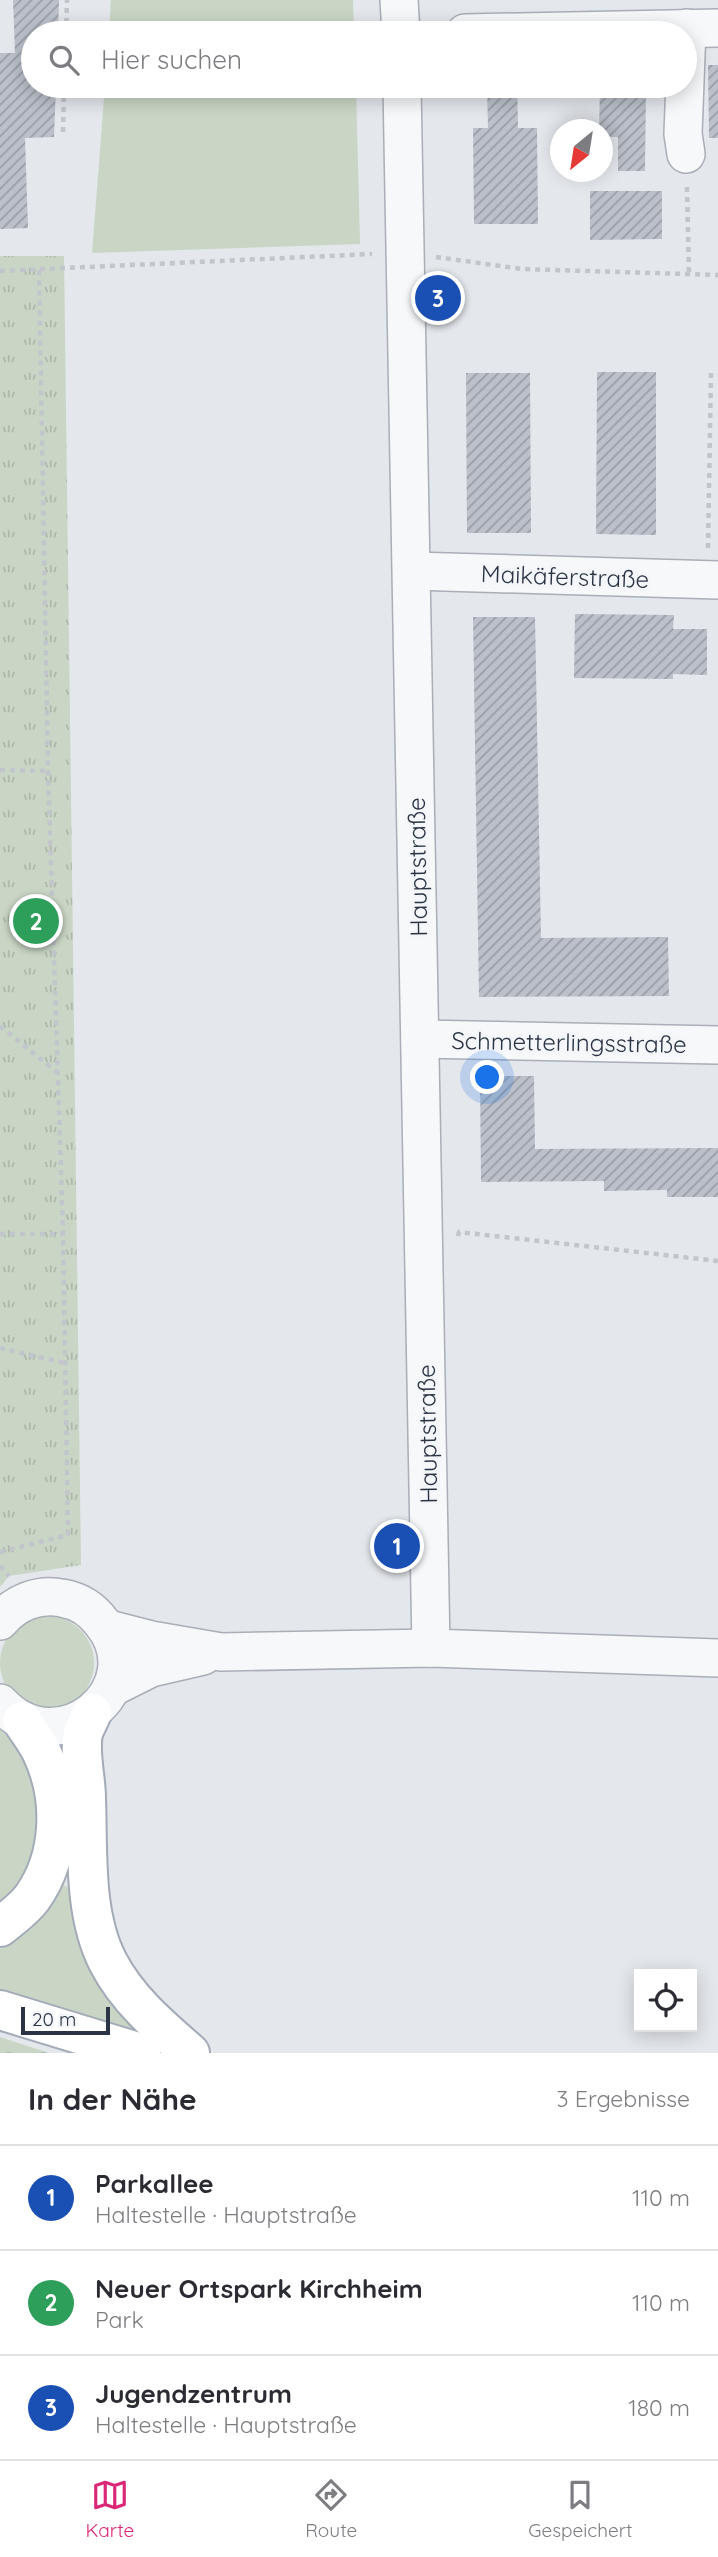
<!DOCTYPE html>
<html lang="de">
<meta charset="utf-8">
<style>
body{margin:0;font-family:Quicksand,sans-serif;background:#f7f7f7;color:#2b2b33}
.controls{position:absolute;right:21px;bottom:21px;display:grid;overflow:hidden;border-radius:0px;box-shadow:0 4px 18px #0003}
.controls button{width:63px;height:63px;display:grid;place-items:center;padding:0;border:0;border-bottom:2px solid #e1e1e2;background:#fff;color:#2b2b33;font:35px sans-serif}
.compass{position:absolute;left:550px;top:119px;width:63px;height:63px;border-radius:50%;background:#fff;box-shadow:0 4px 18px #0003;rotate:210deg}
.scale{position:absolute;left:21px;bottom:18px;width:89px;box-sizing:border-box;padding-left:7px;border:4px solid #2b3445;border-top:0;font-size:19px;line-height:24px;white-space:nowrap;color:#2b3445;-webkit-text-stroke:5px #f4f6f9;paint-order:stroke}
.you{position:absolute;left:488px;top:1078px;width:24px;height:24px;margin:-18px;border:5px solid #fff;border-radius:50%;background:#1a73e8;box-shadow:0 0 0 10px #1a73e833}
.badge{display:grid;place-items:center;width:46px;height:46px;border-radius:50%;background:#db2777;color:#fff;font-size:23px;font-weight:700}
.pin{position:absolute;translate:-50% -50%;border:4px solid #fff;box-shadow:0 2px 7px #0006}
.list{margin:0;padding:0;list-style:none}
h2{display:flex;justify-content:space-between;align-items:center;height:91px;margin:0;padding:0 28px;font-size:30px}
h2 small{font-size:23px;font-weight:400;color:#7c7c81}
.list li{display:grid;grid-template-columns:46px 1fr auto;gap:21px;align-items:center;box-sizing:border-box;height:105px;padding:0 28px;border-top:2px solid #e1e1e2}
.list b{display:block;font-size:26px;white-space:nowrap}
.list p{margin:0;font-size:23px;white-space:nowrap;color:#7c7c81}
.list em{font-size:23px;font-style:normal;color:#7c7c81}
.icon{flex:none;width:38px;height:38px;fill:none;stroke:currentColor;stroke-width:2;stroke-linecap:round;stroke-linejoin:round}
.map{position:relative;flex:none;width:718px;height:2053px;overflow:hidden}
.search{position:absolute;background:#fff;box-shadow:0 4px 18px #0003;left:21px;right:21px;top:21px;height:77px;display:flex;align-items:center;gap:18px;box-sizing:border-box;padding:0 24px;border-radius:38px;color:#7c7c81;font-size:26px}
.sheet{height:406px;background:#fff}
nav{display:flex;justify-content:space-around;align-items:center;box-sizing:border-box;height:98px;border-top:2px solid #e1e1e2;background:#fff;font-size:19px;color:#7c7c81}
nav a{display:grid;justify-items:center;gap:4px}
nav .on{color:#db2777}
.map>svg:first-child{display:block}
</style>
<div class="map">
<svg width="718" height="2053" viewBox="0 0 718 2053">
<defs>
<pattern id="forest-crowns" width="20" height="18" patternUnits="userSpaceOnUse" patternTransform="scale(1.75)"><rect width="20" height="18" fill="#c9d6c5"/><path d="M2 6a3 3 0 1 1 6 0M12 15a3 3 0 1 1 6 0" fill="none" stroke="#adb8ab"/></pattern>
<pattern id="park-tufts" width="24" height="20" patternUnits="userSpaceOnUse" patternTransform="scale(1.75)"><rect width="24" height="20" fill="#c9d6c5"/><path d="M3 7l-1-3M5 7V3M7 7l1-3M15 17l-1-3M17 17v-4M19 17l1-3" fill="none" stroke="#adb8ab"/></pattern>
<pattern id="building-hatch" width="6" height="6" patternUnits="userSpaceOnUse" patternTransform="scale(1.75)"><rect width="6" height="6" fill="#bbc0ca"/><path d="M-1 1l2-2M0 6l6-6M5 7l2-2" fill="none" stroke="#989da6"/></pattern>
</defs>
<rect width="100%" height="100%" fill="#e4e7ec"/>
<!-- grass -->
<g fill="#c9d6c5">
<polygon points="111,0 353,0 354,33 109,33"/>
<polygon points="105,86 356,86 360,244 92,253"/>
<circle cx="47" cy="1663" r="47"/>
<polygon points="0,1730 30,1756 45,1784 38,1852 17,1890 0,1907"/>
<polygon points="63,1885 71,1889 155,2042 0,1993 0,1949 12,1941"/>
</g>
<!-- forest -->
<polygon fill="url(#forest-crowns)" points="0,2037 49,2053 0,2053"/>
<!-- park -->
<polygon fill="url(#park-tufts)" points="0,256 64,256 81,1565 9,1576 0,1587"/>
<!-- building -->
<g fill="url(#building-hatch)">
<polygon points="13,0 59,0 58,33 33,33 33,86 56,86 54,137 25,138 28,228 0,229 0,53 15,53"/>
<polygon points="708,65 718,65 718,138 709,138"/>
<polygon points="487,86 517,86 518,128 537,128 538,224 474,224 473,128 488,128"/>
<polygon points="600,86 646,86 645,171 618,171 618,137 603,137 603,130 599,130"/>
<polygon points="590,191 662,191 662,239 590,240"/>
<polygon points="597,372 656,372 656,535 596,534"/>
<polygon points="466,373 530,373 531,533 467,533"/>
<polygon points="575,614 674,615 673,629 707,629 707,675 673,674 673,679 574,678"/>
<polygon points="473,617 535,617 541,938 668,937 669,996 479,997"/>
<polygon points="480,1076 534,1076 535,1149 718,1148 718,1197 667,1197 667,1190 604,1191 604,1181 481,1182"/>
</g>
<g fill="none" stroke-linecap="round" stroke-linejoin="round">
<defs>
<g id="minor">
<polyline points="399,0 401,33"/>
<polyline points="465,33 718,28"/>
<polyline points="402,86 431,1648"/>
<polyline points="686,154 683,134 687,28"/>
<polyline points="412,571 718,580"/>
<polyline points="420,1039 718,1045"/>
<path d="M0,1621C15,1603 38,1593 62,1598C79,1601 92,1609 102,1623C154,1687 59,1767 0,1703"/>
<polyline points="108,1629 151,1640 221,1652 431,1648 718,1658"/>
<polyline points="111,1688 151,1668 203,1656"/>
</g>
<g id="major">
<path d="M92,1713C89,1720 85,1727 83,1733C79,1753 86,1778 86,1798C88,1849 83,1914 108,1962C127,1999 159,2026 190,2053"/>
<path d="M0,1927C11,1918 24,1909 32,1898C62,1856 63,1798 42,1753C37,1742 29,1732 22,1721"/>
<polyline points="0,2010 141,2053"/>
</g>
</defs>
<!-- minor casing -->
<use href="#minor" stroke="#a9aeb7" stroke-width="40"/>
<!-- major casing -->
<use href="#major" stroke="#a3abb8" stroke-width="42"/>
<!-- path -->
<g stroke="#c2c5cb" stroke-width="4.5" stroke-dasharray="5 5" stroke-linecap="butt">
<polyline points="66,33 67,0"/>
<polyline points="63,132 64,86"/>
<polyline points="687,187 689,274"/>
<polyline points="436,257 522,269 718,275"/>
<polyline points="0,271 372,254"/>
<polyline points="708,548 711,372"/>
<polyline points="0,770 48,771"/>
<polyline points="0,1026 58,1073"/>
<polyline points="0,1234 63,1234"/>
<polyline points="458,1236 459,1232 718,1261"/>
<polyline points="0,1348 65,1363"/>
<polyline points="0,1552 68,1535 63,1234 48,771 39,269"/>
<polyline points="0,1566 9,1576"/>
</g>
<!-- minor -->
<use href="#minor" stroke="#f7f8fa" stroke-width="37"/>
<!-- major -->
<use href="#major" stroke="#fff" stroke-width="38"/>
</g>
<g text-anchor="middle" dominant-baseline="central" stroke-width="6" stroke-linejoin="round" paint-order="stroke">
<!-- street labels -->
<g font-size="24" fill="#2b3445" stroke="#f4f6f9">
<text transform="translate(565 576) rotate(2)">Maikäferstraße</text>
<text transform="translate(417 867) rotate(-91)">Hauptstraße</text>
<text transform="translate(569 1042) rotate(1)">Schmetterlingsstraße</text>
<text transform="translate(427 1434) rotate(-91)">Hauptstraße</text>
</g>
</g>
</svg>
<div class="controls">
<button><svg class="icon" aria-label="locate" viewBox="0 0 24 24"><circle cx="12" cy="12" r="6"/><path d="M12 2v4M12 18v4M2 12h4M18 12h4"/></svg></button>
</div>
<svg class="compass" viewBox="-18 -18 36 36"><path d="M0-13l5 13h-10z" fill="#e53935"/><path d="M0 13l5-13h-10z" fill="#7c7c81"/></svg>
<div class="scale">20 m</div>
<div class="you"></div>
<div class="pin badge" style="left:397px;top:1546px;background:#1a4fb4">1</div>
<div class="pin badge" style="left:36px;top:921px;background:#2e9e5b">2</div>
<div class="pin badge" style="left:438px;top:298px;background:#1a4fb4">3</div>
<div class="search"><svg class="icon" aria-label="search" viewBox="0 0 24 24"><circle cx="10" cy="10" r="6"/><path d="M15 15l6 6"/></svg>Hier suchen</div>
</div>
<section class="sheet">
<h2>In der Nähe<small>3 Ergebnisse</small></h2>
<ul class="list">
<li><span class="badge" style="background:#1a4fb4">1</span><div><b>Parkallee</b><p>Haltestelle · Hauptstraße</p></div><em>110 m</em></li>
<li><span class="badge" style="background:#2e9e5b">2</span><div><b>Neuer Ortspark Kirchheim</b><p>Park</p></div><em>110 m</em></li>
<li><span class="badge" style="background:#1a4fb4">3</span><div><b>Jugendzentrum</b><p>Haltestelle · Hauptstraße</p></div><em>180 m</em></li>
</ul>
</section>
<nav>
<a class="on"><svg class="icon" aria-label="map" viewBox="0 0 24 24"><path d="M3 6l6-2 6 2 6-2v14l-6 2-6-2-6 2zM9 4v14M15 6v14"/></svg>Karte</a>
<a><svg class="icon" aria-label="directions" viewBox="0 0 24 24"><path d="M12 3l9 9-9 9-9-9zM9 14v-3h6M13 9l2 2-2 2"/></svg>Route</a>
<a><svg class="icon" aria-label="saved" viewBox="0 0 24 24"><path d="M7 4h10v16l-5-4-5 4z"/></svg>Gespeichert</a>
</nav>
